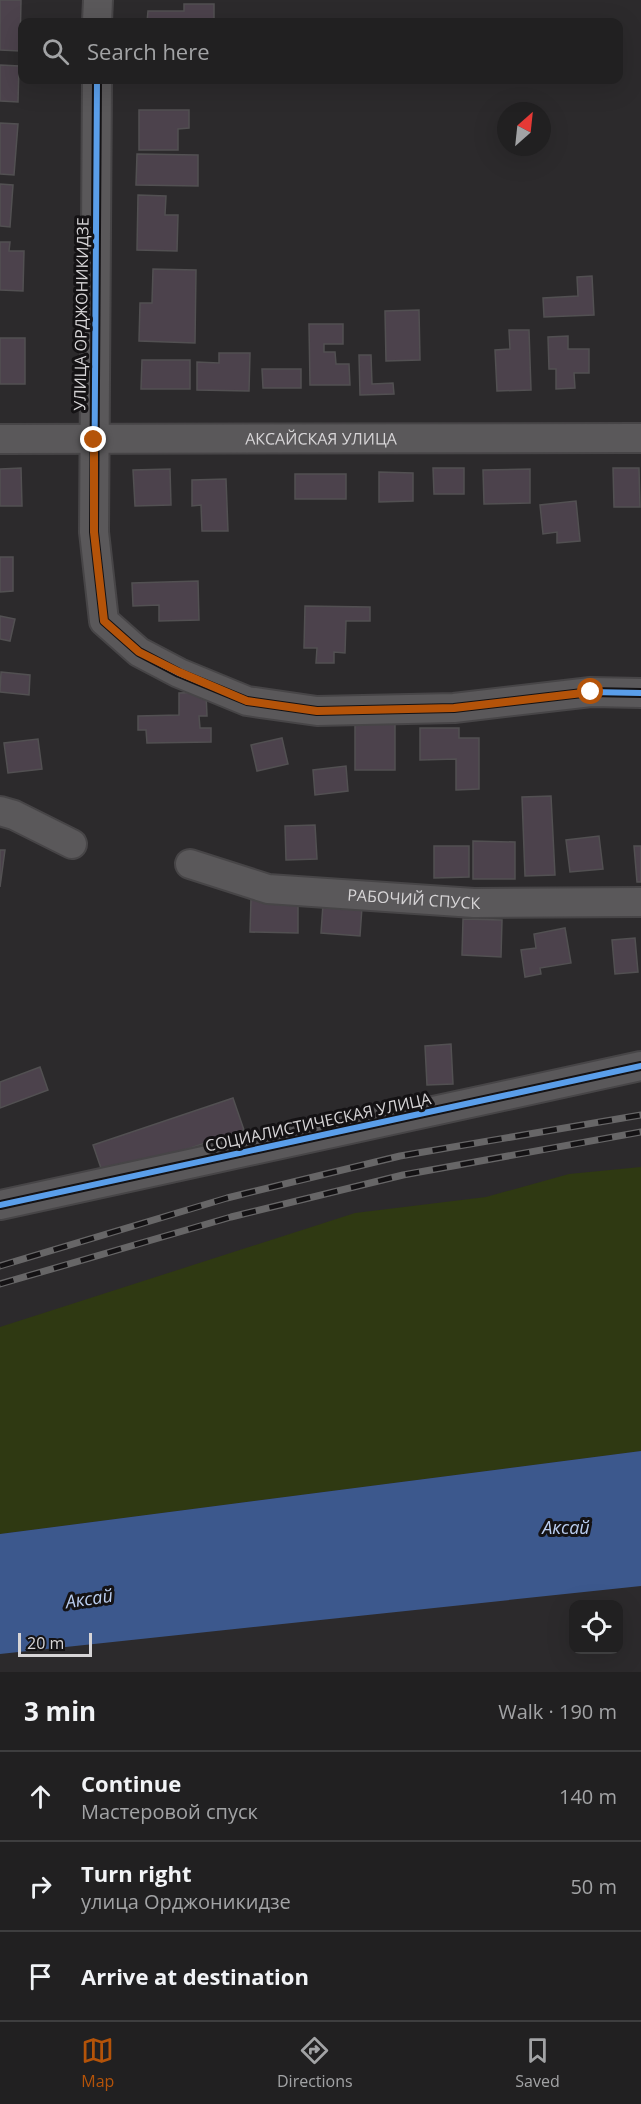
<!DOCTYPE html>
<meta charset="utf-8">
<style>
body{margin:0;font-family:"Open Sans",sans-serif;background:#2d2d2e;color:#f1f3f6}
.controls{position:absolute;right:18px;bottom:18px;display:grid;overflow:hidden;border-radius:12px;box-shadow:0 6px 24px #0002}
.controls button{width:54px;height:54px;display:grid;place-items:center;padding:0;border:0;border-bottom:2px solid #3e3e3f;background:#212021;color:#f1f3f6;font:30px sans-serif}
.compass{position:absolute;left:497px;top:102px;width:54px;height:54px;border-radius:50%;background:#212021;box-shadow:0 6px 24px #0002;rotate:27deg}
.scale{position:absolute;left:18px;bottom:15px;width:74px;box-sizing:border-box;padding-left:6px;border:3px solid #d7d5d7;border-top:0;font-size:16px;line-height:21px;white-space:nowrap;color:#d7d5d7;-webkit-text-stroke:4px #141214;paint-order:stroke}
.stop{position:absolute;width:18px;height:18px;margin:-14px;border:4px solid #b45309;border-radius:50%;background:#fff}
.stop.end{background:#b45309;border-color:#fff;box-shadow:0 2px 6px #0008}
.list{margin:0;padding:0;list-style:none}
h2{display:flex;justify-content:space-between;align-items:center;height:78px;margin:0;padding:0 24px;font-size:26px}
h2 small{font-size:20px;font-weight:400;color:#a2a3a5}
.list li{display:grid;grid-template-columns:39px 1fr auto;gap:18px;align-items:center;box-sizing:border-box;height:90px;padding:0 24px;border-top:2px solid #3e3e3f}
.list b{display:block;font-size:22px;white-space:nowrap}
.list p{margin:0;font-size:20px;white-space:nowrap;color:#a2a3a5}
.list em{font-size:20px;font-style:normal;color:#a2a3a5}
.icon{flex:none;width:33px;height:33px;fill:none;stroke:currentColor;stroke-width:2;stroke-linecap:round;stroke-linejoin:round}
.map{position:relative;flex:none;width:641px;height:1672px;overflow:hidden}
.search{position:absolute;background:#212021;box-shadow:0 6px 24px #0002;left:18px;right:18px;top:18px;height:66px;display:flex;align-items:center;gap:15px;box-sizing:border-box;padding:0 21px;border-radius:12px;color:#a2a3a5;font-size:22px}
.sheet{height:348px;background:#212021}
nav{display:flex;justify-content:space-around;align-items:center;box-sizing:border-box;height:84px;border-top:2px solid #3e3e3f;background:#212021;font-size:16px;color:#a2a3a5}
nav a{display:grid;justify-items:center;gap:3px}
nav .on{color:#b45309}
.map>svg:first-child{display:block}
</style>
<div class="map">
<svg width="641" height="1672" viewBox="0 0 641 1672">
<rect width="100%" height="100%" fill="#2c2a2c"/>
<!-- green -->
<polygon fill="#2f3912" points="641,1167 641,1451 0,1534 0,1327 355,1213 486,1197 569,1174"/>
<!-- water -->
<polygon fill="#3c588d" points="641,1451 641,1586 0,1654 0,1534"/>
<!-- building -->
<g fill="#4c424c" stroke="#525052" stroke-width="1.5">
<polygon points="0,0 21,0 20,51 0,50"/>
<polygon points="184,4 214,4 214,22 147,22 148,11 184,11"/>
<polygon points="0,65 19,66 18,102 0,101"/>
<polygon points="139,110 189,110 189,128 178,129 178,150 139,150"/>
<polygon points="0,123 18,124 14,175 0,174"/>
<polygon points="137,154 198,155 198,186 136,185"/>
<polygon points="0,184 13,185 10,227 0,226"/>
<polygon points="138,195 166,196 165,215 178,215 177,251 137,250"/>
<polygon points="0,242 10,242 9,251 24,251 23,291 0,290"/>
<polygon points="153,269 196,270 195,343 139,341 140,303 152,303"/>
<polygon points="592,276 594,315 544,317 543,298 578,296 577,277"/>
<polygon points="419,310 420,360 386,361 385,311"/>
<polygon points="309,324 343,324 343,344 324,344 324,352 335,352 336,364 349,364 350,385 310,385"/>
<polygon points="509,330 529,330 531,390 497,391 495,350 510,349"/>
<polygon points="568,336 568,349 589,349 589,373 574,373 575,388 556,389 556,369 549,369 548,337"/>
<rect x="0" y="338" width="25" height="46"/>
<polygon points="219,353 250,353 249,391 197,390 197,362 219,363"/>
<polygon points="359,355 371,355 372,384 393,383 394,394 360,395"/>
<polygon points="142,360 190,360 190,389 141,389"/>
<polygon points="262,369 301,369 301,388 263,388"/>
<polygon points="21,468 22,506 0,506 0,469"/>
<polygon points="433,468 464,468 464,494 434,494"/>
<polygon points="613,468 639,468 640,507 614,507"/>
<polygon points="170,469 171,505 135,506 133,470"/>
<polygon points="530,469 530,503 484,504 483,470"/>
<polygon points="379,472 413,473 413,501 379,502"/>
<rect x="295" y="474" width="51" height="25"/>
<polygon points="226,479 228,531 202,531 201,505 192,506 192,480"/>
<polygon points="576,501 580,541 557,543 557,532 543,534 540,505"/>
<polygon points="0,557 13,557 13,591 0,592"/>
<polygon points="198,581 199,620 159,621 159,605 133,606 132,583"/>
<polygon points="305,606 370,607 370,621 346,621 345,653 334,652 334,663 316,663 317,648 304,648"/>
<polygon points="0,616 15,619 10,641 0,639"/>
<polygon points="1,672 30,675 29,695 0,692"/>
<polygon points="206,692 207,716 199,716 200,728 211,728 211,742 147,743 146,730 138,730 138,716 179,715 179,693"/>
<polygon points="355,723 395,724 395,770 355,770"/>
<polygon points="420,728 459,728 459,738 479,738 479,789 456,790 456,759 420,760"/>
<polygon points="282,738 288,764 257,771 251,745"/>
<polygon points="38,739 42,769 8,773 4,743"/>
<polygon points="346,766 348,791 315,795 313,770"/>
<polygon points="551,796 555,875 525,876 522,797"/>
<polygon points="315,825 317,859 286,860 285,826"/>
<polygon points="599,836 603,869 570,872 566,840"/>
<polygon points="473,841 515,842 515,879 473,879"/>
<polygon points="434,846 469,846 469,877 434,878"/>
<polygon points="634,846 641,846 641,882 637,882"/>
<polygon points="0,850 5,850 0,887"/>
<polygon points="251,899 298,900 298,933 250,932"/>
<polygon points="323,904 362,907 360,936 321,933"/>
<polygon points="463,919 502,920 501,957 462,955"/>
<polygon points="565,928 571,963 540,968 541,974 525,977 521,950 536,948 534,934"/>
<polygon points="635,938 638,972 615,974 612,940"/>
<polygon points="451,1044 453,1084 427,1085 425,1046"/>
<polygon points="40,1067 48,1090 0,1108 0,1082"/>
<polygon points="233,1098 244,1130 104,1177 93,1145"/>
</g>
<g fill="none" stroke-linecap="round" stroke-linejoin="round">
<defs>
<g id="street">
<polyline points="97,22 98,0"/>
<polyline points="97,80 94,532 104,621 139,652 179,673 247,701 317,711 454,708 591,692 641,693"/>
<path id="s1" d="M0,439L641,438"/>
<polyline points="0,811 14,815 72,844"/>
<path id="s2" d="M190,864L268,889L474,903L641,902"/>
<polyline points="0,1205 641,1066"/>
</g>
</defs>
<!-- street casing -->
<use href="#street" stroke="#474547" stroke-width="32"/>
<!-- street -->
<use href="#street" stroke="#5a585a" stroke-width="28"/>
<defs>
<g id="rail">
<polyline points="0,1266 227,1198 400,1156 641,1115"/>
<polyline points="0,1284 231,1217 403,1175 641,1132"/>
</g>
</defs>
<!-- rail casing -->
<use href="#rail" stroke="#676667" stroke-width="7"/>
<!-- rail -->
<use href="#rail" stroke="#141214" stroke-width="4.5" stroke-dasharray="14" stroke-linecap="butt"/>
<defs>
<g id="cycleway">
<polyline points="97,80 94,532 104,621 139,652 179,673 247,701 317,711 454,708 591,692 641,693"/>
<polyline points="0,1205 641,1066"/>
</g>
</defs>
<!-- cycleway casing -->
<use href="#cycleway" stroke="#141214" stroke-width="10"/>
<!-- cycleway -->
<use href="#cycleway" stroke="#5a9eea" stroke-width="6"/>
</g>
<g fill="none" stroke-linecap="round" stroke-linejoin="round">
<!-- route -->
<polyline stroke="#b45309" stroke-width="8" points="94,440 94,532 104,621 139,652 179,672 247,701 317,711 454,708 591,692"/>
</g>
<g text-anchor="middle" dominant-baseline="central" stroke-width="6" stroke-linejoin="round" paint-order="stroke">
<!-- street labels -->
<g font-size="16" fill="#d7d5d7" stroke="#141214">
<text transform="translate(81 314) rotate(-89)">УЛИЦА ОРДЖОНИКИДЗЕ</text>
<text stroke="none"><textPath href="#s1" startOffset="321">АКСАЙСКАЯ УЛИЦА</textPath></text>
<text stroke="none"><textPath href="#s2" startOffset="228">РАБОЧИЙ СПУСК</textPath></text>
<text transform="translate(318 1122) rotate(-12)">СОЦИАЛИСТИЧЕСКАЯ УЛИЦА</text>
</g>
<!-- water labels -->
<g font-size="18" font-style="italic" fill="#bacdef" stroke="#141214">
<text x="566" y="1527">Аксай</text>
<text transform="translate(89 1598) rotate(-8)">Аксай</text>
</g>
</g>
</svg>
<div class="controls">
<button><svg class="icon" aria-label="locate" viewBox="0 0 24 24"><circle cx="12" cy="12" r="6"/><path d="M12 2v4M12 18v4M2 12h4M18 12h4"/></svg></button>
</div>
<svg class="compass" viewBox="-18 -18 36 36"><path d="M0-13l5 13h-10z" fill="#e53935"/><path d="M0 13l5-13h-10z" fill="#a2a3a5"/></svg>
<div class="scale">20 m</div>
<div class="stop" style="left:591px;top:692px"></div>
<div class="stop end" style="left:94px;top:440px"></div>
<div class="search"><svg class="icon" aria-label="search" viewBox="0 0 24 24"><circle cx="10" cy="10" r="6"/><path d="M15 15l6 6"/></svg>Search here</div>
</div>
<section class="sheet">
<h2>3 min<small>Walk · 190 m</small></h2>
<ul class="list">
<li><svg class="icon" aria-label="ahead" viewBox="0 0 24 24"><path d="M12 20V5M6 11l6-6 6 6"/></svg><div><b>Continue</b><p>Мастеровой спуск</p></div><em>140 m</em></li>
<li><svg class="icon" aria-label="right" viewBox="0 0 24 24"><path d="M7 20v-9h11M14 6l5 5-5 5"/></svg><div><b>Turn right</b><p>улица Орджоникидзе</p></div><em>50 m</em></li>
<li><svg class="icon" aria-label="arrive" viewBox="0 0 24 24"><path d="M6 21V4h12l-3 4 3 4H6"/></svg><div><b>Arrive at destination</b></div></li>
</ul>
</section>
<nav>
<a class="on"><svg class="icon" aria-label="map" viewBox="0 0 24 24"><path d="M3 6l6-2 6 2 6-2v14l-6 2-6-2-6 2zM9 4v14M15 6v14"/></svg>Map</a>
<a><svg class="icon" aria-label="directions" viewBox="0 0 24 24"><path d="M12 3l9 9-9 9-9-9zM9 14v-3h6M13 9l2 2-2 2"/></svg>Directions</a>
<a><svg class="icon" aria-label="saved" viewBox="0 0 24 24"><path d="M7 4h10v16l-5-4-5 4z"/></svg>Saved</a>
</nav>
